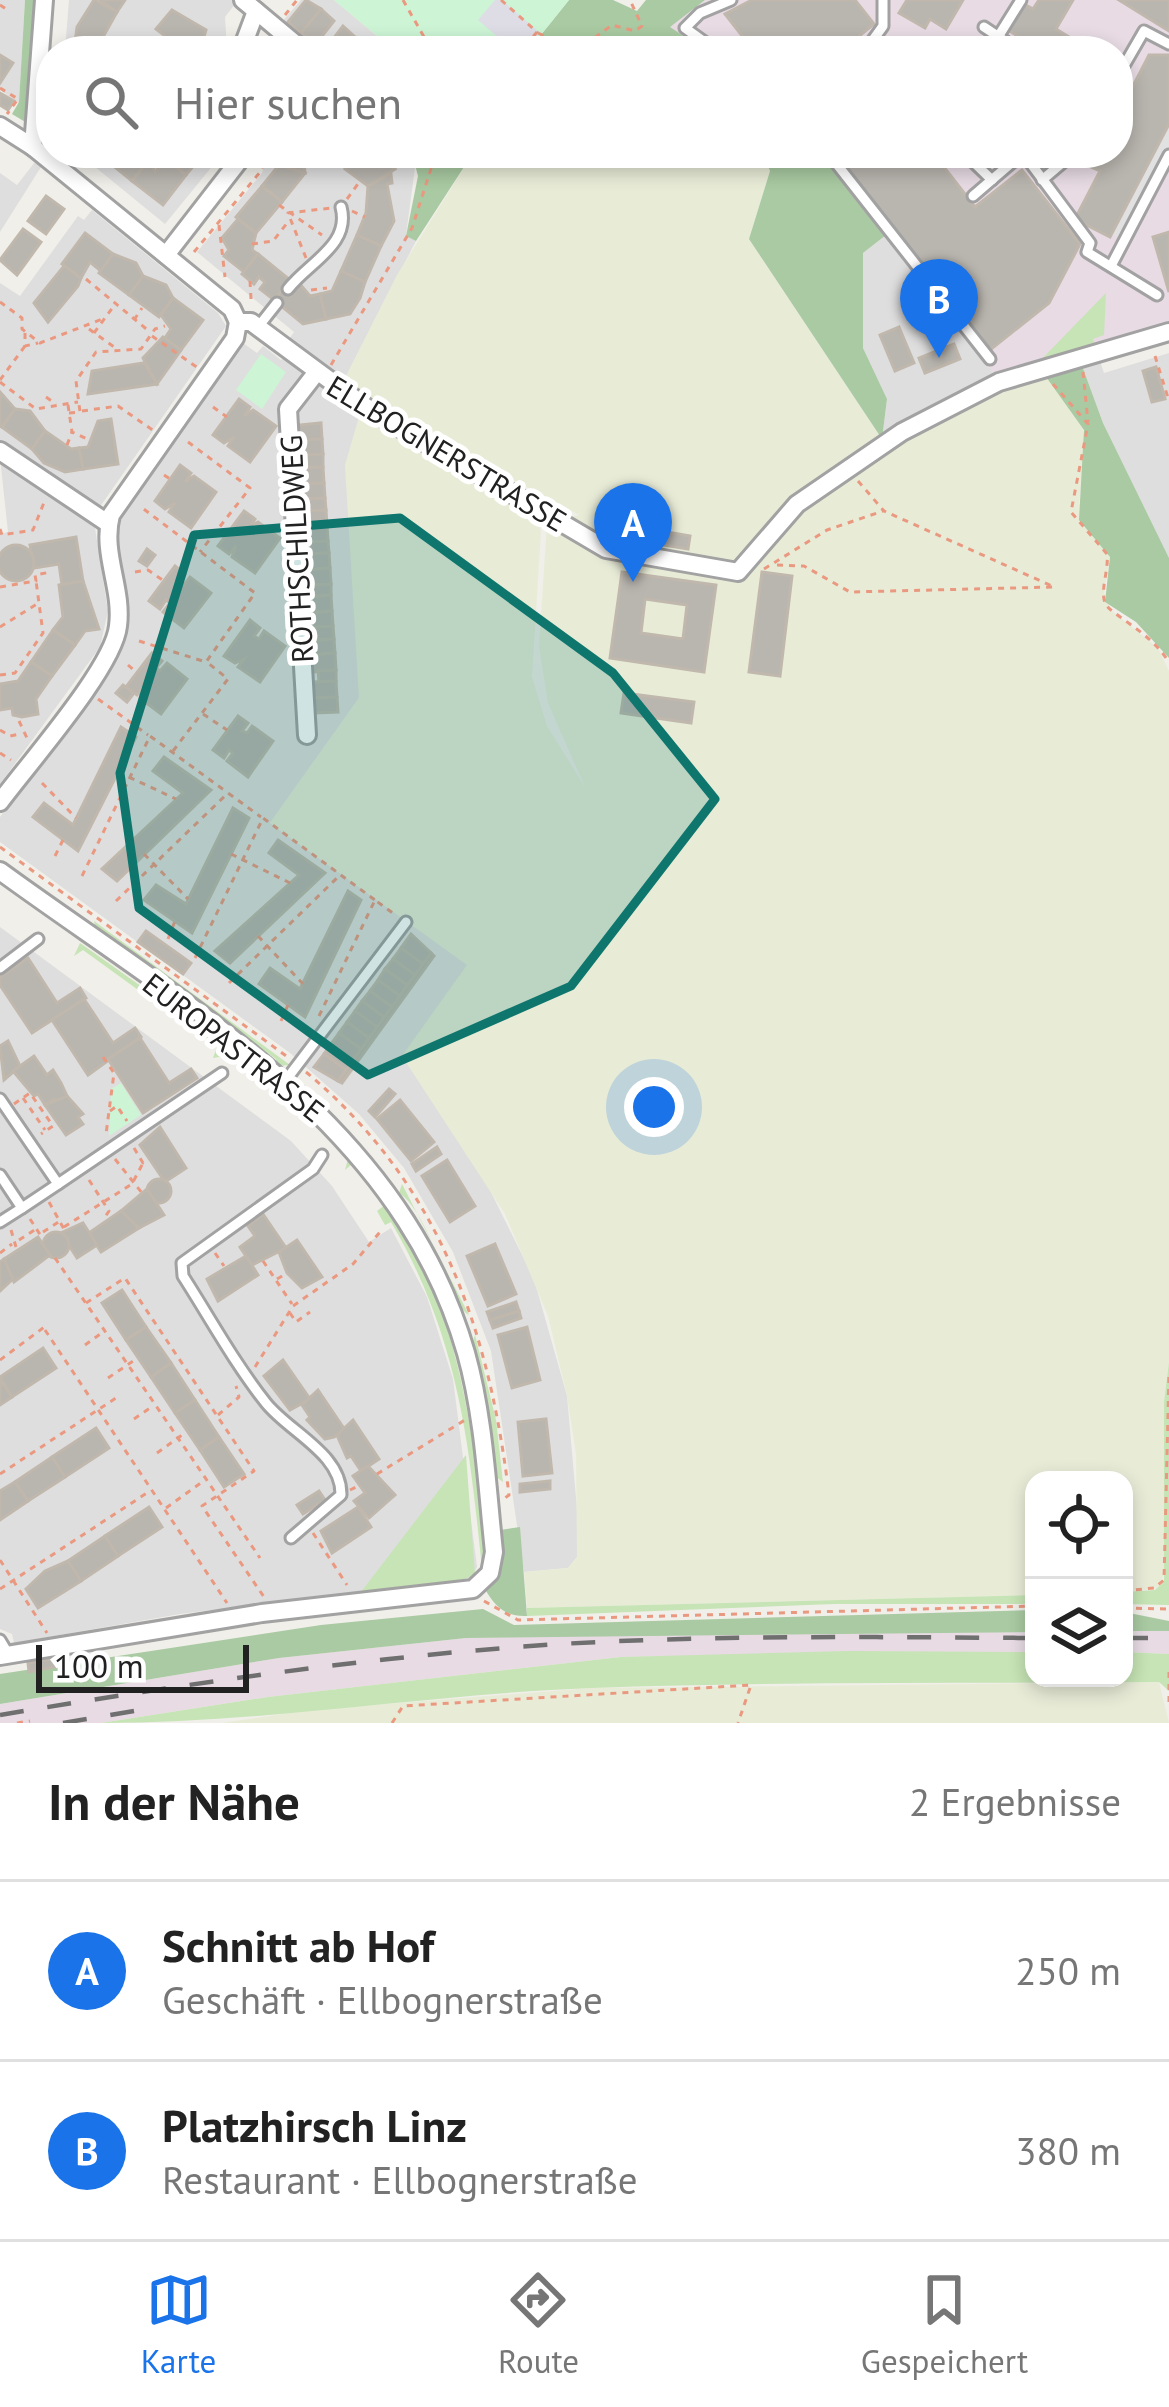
<!DOCTYPE html>
<html lang="de">
<meta charset="utf-8">
<style>
body{margin:0;font-family:"PT Sans",sans-serif;background:#f2f2f2;color:#222}
.controls{position:absolute;right:36px;bottom:36px;display:grid;overflow:hidden;border-radius:24px;box-shadow:0 6px 18px #0003}
.controls button{width:108px;height:108px;display:grid;place-items:center;padding:0;border:0;border-bottom:3px solid #e0e0e0;background:#fff;color:#222;font:60px sans-serif}
.scale{position:absolute;left:36px;bottom:30px;width:213px;box-sizing:border-box;padding-left:12px;border:6px solid #212121;border-top:0;font-size:33px;line-height:42px;white-space:nowrap;color:#212121;-webkit-text-stroke:9px #fff;paint-order:stroke}
.you{position:absolute;left:654px;top:1107px;width:42px;height:42px;margin:-30px;border:9px solid #fff;border-radius:50%;background:#1a73e8;box-shadow:0 0 0 18px #1a73e833}
.badge{display:grid;place-items:center;width:78px;height:78px;border-radius:50%;background:#1a73e8;color:#fff;font-size:39px;font-weight:700}
.pin{position:absolute;translate:-50% -99px;filter:drop-shadow(0 3px 6px #0008)}
.pin::after{content:'';position:absolute;top:63px;width:42px;height:36px;background:inherit;clip-path:polygon(0 0,100% 0,50% 100%)}
.list{margin:0;padding:0;list-style:none}
h2{display:flex;justify-content:space-between;align-items:center;height:156px;margin:0;padding:0 48px;font-size:51px}
h2 small{font-size:39px;font-weight:400;color:#767676}
.list li{display:grid;grid-template-columns:78px 1fr auto;gap:36px;align-items:center;box-sizing:border-box;height:180px;padding:0 48px;border-top:3px solid #e0e0e0}
.list b{display:block;font-size:45px;white-space:nowrap}
.list p{margin:0;font-size:39px;white-space:nowrap;color:#767676}
.list em{font-size:39px;font-style:normal;color:#767676}
.icon{flex:none;width:66px;height:66px;fill:none;stroke:currentColor;stroke-width:2;stroke-linecap:round;stroke-linejoin:round}
.map{position:relative;flex:none;width:1169px;height:1723px;overflow:hidden}
.search{position:absolute;background:#fff;box-shadow:0 6px 18px #0003;left:36px;right:36px;top:36px;height:132px;display:flex;align-items:center;gap:30px;box-sizing:border-box;padding:0 42px;border-radius:48px;color:#767676;font-size:45px}
.sheet{height:516px;background:#fff}
nav{display:flex;justify-content:space-around;align-items:center;box-sizing:border-box;height:168px;border-top:3px solid #e0e0e0;background:#fff;font-size:33px;color:#767676}
nav a{display:grid;justify-items:center;gap:6px}
nav .on{color:#1a73e8}
.map>svg:first-child{display:block}
</style>
<div class="map">
<svg width="1169" height="1723" viewBox="0 0 1169 1723">
<rect width="100%" height="100%" fill="#f0efe9"/>
<!-- residential -->
<g fill="#dfdede">
<polygon points="0,0 25,0 19,103 0,90"/>
<polygon points="69,0 238,0 225,17 227,51 65,51"/>
<polygon points="301,0 334,0 395,51 313,51 281,23"/>
<polygon points="78,153 223,153 165,224"/>
<polygon points="268,153 411,153 416,160 406,235 416,241 340,388 285,345 294,332 197,252 262,173"/>
<polygon points="35,162 41,167 0,232 0,173 17,185"/>
<polygon points="92,210 218,313 226,326 97,511 0,444 0,283 20,296 78,216 84,220"/>
<polygon points="886,235 997,377 882,439 887,399 863,348 863,253"/>
<polygon points="243,343 257,353 263,346 281,360 286,355 361,410 359,698 270,823 468,965 479,1168 534,1279 567,1396 577,1509 577,1557 568,1568 524,1572 491,1351 453,1252 404,1168 359,1114 290,1053 0,842 0,817 120,652 127,619 116,542 122,513"/>
<polygon points="1169,353 1169,558 1103,423 1081,363 1099,358 1104,373"/>
<polygon points="0,458 95,528 108,611 100,647 0,784 0,534 8,532"/>
<polygon points="0,927 291,1141 332,1186 369,1242 391,1228 427,1297 453,1379 477,1567 471,1578 180,1614 14,1643 12,1634 0,1629"/>
</g>
<!-- industrial -->
<g fill="#e8dbe4">
<polygon points="705,0 1169,0 1169,325 997,377 820,153 1118,153 1118,51 706,51 669,27"/>
<polygon points="779,1631 1034,1632 1034,1652 621,1657 268,1697 101,1723 0,1723 0,1704 279,1658 466,1638"/>
<polygon points="1124,1631 1169,1631 1169,1654 1124,1652"/>
</g>
<!-- farmland -->
<g fill="#e8ecd7">
<polygon points="473,153 763,153 770,171 749,239 882,439 905,434 1001,386 1044,374 1081,420 1086,445 1079,503 1086,528 1110,557 1104,593 1112,611 1158,648 1169,671 1169,1362 1164,1402 1166,1564 1160,1588 1124,1592 1124,1480 1034,1480 1034,1595 527,1608 524,1572 568,1568 577,1557 576,1454 567,1396 548,1316 505,1214 402,1056 467,965 270,823 359,698 345,465 361,410 535,513 541,531 532,677 547,726 585,787 548,703 539,646 547,523 579,515 340,388 397,275"/>
<polygon points="1159,1682 1169,1723 222,1723 309,1710 592,1688"/>
</g>
<!-- grass -->
<g fill="#c6e4b5">
<polygon points="1106,293 1104,335 1093,339 1096,350 1035,366"/>
<polygon points="94,921 290,1065 276,1066 276,1059 96,933"/>
<polygon points="80,943 224,1045 224,1056 213,1058 217,1047 83,950 74,956"/>
<path d="M348,1159C455,1265 472,1414 486,1557L482,1569C469,1440 458,1336 391,1222L385,1225L377,1211L385,1205L352,1164L345,1170Z"/>
<path d="M402,1184L469,1315C452,1308 429,1211 399,1193Z"/>
<polygon points="475,1335 496,1420 503,1482 492,1474 496,1469 476,1350 471,1347"/>
<polygon points="1169,1362 1169,1605 1124,1604 1124,1592 1155,1590 1164,1582 1164,1402"/>
<polygon points="466,1455 475,1575 456,1582 361,1592"/>
<polygon points="1034,1595 1034,1604 834,1604 527,1616 527,1608"/>
<path d="M848,1651L1034,1652V1678H1124V1652L1169,1654V1691L1159,1682C970,1684 781,1681 592,1688C428,1694 265,1723 101,1723L268,1697L621,1657Z"/>
</g>
<!-- forest -->
<g fill="#a9caa2">
<polygon points="25,0 34,0 27,123 12,114 19,102"/>
<polygon points="569,0 613,0 637,11 646,0 705,0 670,27 706,51 528,51"/>
<polygon points="412,153 473,153 416,241 406,236 418,176"/>
<polygon points="763,153 820,153 886,235 863,253 863,348 887,399 882,439 749,239 770,171"/>
<polygon points="1081,363 1103,423 1169,558 1169,658 1136,622 1105,602 1110,557 1079,520 1084,430 1044,374"/>
<path d="M520,1527L527,1616C506,1617 495,1607 485,1589L500,1573V1530Z"/>
<polygon points="483,1609 514,1625 1034,1610 1034,1632 466,1638 279,1658 0,1704 0,1674 321,1625"/>
<polygon points="1124,1612 1169,1621 1169,1631 1124,1631"/>
</g>
<!-- park -->
<g fill="#ccf4d5">
<polygon points="334,0 569,0 528,51 395,51"/>
<polygon points="261,354 286,372 262,409 236,390"/>
<polygon points="121,1083 141,1115 109,1136 111,1089"/>
</g>
<!-- parking -->
<polygon fill="#e1e1e1" points="1169,127 1169,150 1122,240 1113,235"/>
<!-- plaza -->
<polygon fill="#dedde6" points="495,0 502,0 540,33 524,51 514,51 478,20"/>
<!-- building -->
<g fill="#b9b5af" stroke="#c0b8ad" stroke-width="3" fill-rule="evenodd">
<polygon points="94,0 117,12 99,44 75,43 77,27"/>
<polygon points="100,0 125,0 117,12"/>
<polygon points="306,0 321,9 301,33 288,22"/>
<polygon points="752,0 855,0 874,24 848,45 852,51 754,51 725,14"/>
<polygon points="907,0 963,0 946,29 930,19 925,28 899,13"/>
<polygon points="1039,0 1073,0 1056,29 1069,37 1061,51 1042,51 1008,30 1024,4 1033,9"/>
<polygon points="1119,0 1169,0 1169,31"/>
<polygon points="321,9 334,21 315,45 301,33"/>
<polygon points="172,10 206,30 202,43 177,45 156,29"/>
<polygon points="343,26 356,38 345,51 324,51"/>
<polygon points="356,38 368,51 345,51 346,50"/>
<polygon points="75,43 99,44 99,51 75,51"/>
<polygon points="198,43 199,51 178,51 177,45"/>
<polygon points="0,55 13,63 0,83"/>
<polygon points="1149,55 1169,55 1169,124 1110,237 1075,219 1100,171 1091,167 1098,153 1118,153 1118,115"/>
<polygon points="0,93 14,101 8,110 0,105"/>
<polygon points="138,153 148,161 132,181 100,155"/>
<polygon points="171,153 204,153 186,175 166,159"/>
<polygon points="278,153 303,153 305,173 279,165"/>
<polygon points="357,153 370,153 375,161 379,156 395,169 368,186 345,169"/>
<polygon points="835,153 933,153 975,207 1022,170 1080,244 1049,303 990,350"/>
<polygon points="148,161 155,171 168,161 186,175 163,205 132,181"/>
<polygon points="279,165 305,173 282,202 262,186"/>
<polygon points="391,174 392,183 387,184 394,221 381,246 357,235 366,213 368,186"/>
<polygon points="262,186 282,202 256,233 236,217"/>
<polygon points="46,196 64,209 46,234 28,221"/>
<polygon points="238,219 256,233 252,250 258,254 244,272 224,256 229,250 222,238"/>
<polygon points="23,229 41,242 17,275 0,260"/>
<polygon points="1169,232 1169,292 1153,237"/>
<polygon points="85,233 113,254 101,271 90,262 81,278 62,264"/>
<polygon points="357,235 381,246 365,282 341,271"/>
<polygon points="113,254 136,263 143,276 129,295 99,273"/>
<polygon points="258,254 290,280 274,300 260,289 265,282 259,277 254,284 242,274"/>
<polygon points="64,266 81,278 78,286 48,322 34,303"/>
<polygon points="341,271 365,282 360,298 350,314 326,319 320,294 332,291"/>
<polygon points="143,276 166,285 173,298 159,317 129,295"/>
<polygon points="299,283 310,296 320,294 326,319 303,324 274,300 285,286"/>
<polygon points="173,298 203,320 181,350 165,338 171,329 161,315"/>
<polygon points="899,327 914,363 895,371 880,335"/>
<polygon points="163,337 181,350 157,384 143,358"/>
<polygon points="954,344 960,359 925,373 919,358"/>
<polygon points="144,363 157,384 88,394 92,371"/>
<polygon points="1156,367 1165,399 1152,402 1143,371"/>
<polygon points="0,392 15,409 2,427 0,426"/>
<polygon points="239,399 250,407 244,416 253,410 276,426 250,462 228,446 234,437 224,443 213,435"/>
<polygon points="15,409 30,411 45,431 32,449 2,427"/>
<polygon points="111,419 118,464 83,469 79,448 88,447 98,421"/>
<polygon points="321,423 322,439 300,440 299,425"/>
<polygon points="45,431 71,449 79,448 83,469 65,472 44,463 32,449"/>
<polygon points="322,439 323,454 301,456 300,440"/>
<polygon points="323,454 323,467 306,468 306,455"/>
<polygon points="180,465 191,473 185,482 194,476 216,492 191,528 169,512 175,503 165,509 155,501"/>
<polygon points="323,467 324,483 303,484 302,468"/>
<polygon points="324,483 325,498 304,499 303,484"/>
<polygon points="325,498 326,510 309,511 308,499"/>
<polygon points="326,510 327,525 305,526 304,511"/>
<polygon points="244,511 255,519 249,528 258,522 280,538 255,573 232,557 236,546 229,554 218,546"/>
<polygon points="327,525 328,541 306,542 305,526"/>
<polygon points="667,532 690,536 688,549 664,545"/>
<polygon points="76,537 83,581 62,585 59,564 34,568 30,545"/>
<polygon points="328,541 329,553 311,554 310,542"/>
<circle cx="16" cy="563" r="18"/>
<polygon points="147,549 155,555 147,566 139,561"/>
<polygon points="329,553 330,568 307,570 306,554"/>
<polygon points="175,566 185,574 180,582 184,585 190,577 211,593 184,628 163,612 170,603 166,600 160,609 149,601"/>
<polygon points="330,568 331,584 308,585 307,570"/>
<path d="M622,572L716,585L704,672L610,658ZM645,599L687,605L683,639L641,633Z"/>
<polygon points="762,572 792,576 780,676 749,672"/>
<polygon points="83,581 99,629 85,631 75,645 53,630 63,617 59,585"/>
<polygon points="331,584 331,595 314,596 313,585"/>
<polygon points="331,595 332,611 310,613 309,597"/>
<polygon points="332,611 333,626 311,628 310,613"/>
<polygon points="250,620 260,628 254,636 259,639 264,631 285,646 260,682 238,667 244,659 235,663 224,656"/>
<polygon points="333,626 334,639 316,640 315,627"/>
<polygon points="53,630 75,645 52,676 31,662"/>
<polygon points="334,639 335,653 312,655 311,641"/>
<polygon points="152,653 162,661 156,668 160,671 167,663 187,679 161,714 140,698 142,688 137,695 126,687"/>
<polygon points="335,653 336,670 313,672 312,655"/>
<polygon points="31,662 52,676 36,699 38,714 22,717 13,715 12,708 0,710 0,684 18,681"/>
<polygon points="336,670 336,681 319,682 318,671"/>
<polygon points="336,681 337,697 314,698 313,682"/>
<polygon points="123,685 134,693 127,702 116,693"/>
<polygon points="624,693 694,702 691,723 621,713"/>
<polygon points="337,697 338,712 315,713 314,698"/>
<polygon points="238,716 248,723 242,731 247,733 252,726 273,741 248,777 227,761 233,753 229,750 224,758 213,750"/>
<polygon points="121,727 136,737 78,851 33,817 44,803 73,825"/>
<polygon points="164,757 211,790 117,881 102,869 183,793 153,771"/>
<polygon points="233,808 249,818 192,933 144,900 156,885 186,904"/>
<polygon points="278,840 325,873 230,963 215,951 299,875 269,853"/>
<polygon points="348,891 361,900 305,1017 259,984 270,968 300,989"/>
<polygon points="146,931 191,963 183,974 138,942"/>
<polygon points="411,934 431,953 423,964 401,948"/>
<polygon points="401,948 423,964 415,975 393,959"/>
<polygon points="431,953 434,956 342,1083 338,1081"/>
<polygon points="28,958 57,1003 80,988 86,998 32,1033 0,985 0,977"/>
<polygon points="393,959 415,975 407,985 385,969"/>
<polygon points="385,969 407,985 400,996 378,980"/>
<polygon points="378,980 400,996 392,1007 370,991"/>
<polygon points="370,991 392,1007 384,1017 362,1001"/>
<polygon points="84,999 113,1043 135,1028 141,1037 88,1075 52,1020"/>
<polygon points="362,1001 384,1017 377,1027 355,1011"/>
<polygon points="355,1011 377,1027 369,1038 347,1022"/>
<polygon points="347,1022 369,1038 361,1049 339,1033"/>
<polygon points="339,1033 361,1049 353,1060 331,1044"/>
<polygon points="140,1038 169,1083 191,1069 197,1078 143,1113 108,1059"/>
<polygon points="8,1041 20,1066 4,1080 0,1046"/>
<polygon points="331,1044 353,1060 346,1070 324,1054"/>
<polygon points="324,1054 346,1070 338,1081 314,1067"/>
<polygon points="34,1056 47,1075 53,1070 61,1083 67,1096 57,1103 54,1099 45,1105 38,1094 34,1096 13,1071"/>
<polygon points="389,1089 395,1094 375,1117 369,1111"/>
<polygon points="67,1096 83,1114 78,1117 83,1124 66,1135 45,1105"/>
<polygon points="400,1100 434,1142 411,1161 377,1119"/>
<polygon points="160,1127 186,1168 165,1182 140,1145"/>
<polygon points="437,1147 441,1154 416,1171 412,1164"/>
<polygon points="447,1160 475,1206 450,1222 422,1176"/>
<circle cx="159" cy="1191" r="12"/>
<polygon points="147,1189 164,1215 139,1228 121,1211"/>
<polygon points="121,1211 139,1228 101,1252 89,1233"/>
<polygon points="263,1214 286,1248 252,1265 240,1247 255,1236 248,1226"/>
<polygon points="83,1223 97,1245 77,1258 61,1233"/>
<circle cx="56" cy="1245" r="13"/>
<polygon points="38,1237 50,1255 14,1282 4,1259"/>
<polygon points="297,1240 322,1277 302,1288 287,1273 279,1252"/>
<polygon points="495,1244 516,1294 488,1306 467,1256"/>
<polygon points="246,1256 258,1275 218,1301 207,1279"/>
<polygon points="4,1259 13,1279 0,1291 0,1262"/>
<polygon points="122,1290 146,1327 126,1340 102,1303"/>
<polygon points="516,1302 519,1311 490,1320 487,1312"/>
<polygon points="519,1311 521,1318 493,1328 490,1320"/>
<polygon points="146,1327 171,1363 151,1377 126,1340"/>
<polygon points="527,1327 540,1380 512,1388 498,1335"/>
<polygon points="43,1348 56,1368 12,1397 0,1377"/>
<polygon points="283,1360 310,1399 290,1410 264,1376"/>
<polygon points="171,1363 195,1400 175,1413 151,1377"/>
<polygon points="0,1379 12,1397 0,1405"/>
<polygon points="318,1390 345,1430 334,1437 325,1439 307,1420 310,1417 302,1405"/>
<polygon points="195,1400 219,1437 200,1450 175,1413"/>
<polygon points="546,1419 552,1473 523,1476 518,1422"/>
<polygon points="353,1420 379,1459 361,1471 351,1456 347,1458 337,1435"/>
<polygon points="96,1428 109,1448 65,1477 52,1457"/>
<polygon points="219,1437 244,1474 224,1487 200,1450"/>
<polygon points="52,1457 65,1477 28,1501 15,1482"/>
<polygon points="368,1466 395,1495 369,1518 354,1501 365,1493 353,1476"/>
<polygon points="550,1481 550,1489 520,1492 520,1484"/>
<polygon points="15,1482 28,1501 0,1520 0,1491"/>
<polygon points="319,1491 325,1500 303,1514 297,1505"/>
<polygon points="149,1507 162,1527 118,1556 105,1536"/>
<polygon points="358,1507 371,1527 332,1553 321,1531"/>
<polygon points="105,1536 118,1556 81,1581 68,1561"/>
<polygon points="68,1561 81,1581 38,1608 26,1589 45,1571"/>
<polygon points="58,1658 59,1666 29,1672 28,1663"/>
</g>
<g fill="none" stroke-linecap="round" stroke-linejoin="round">
<defs>
<g id="service">
<polyline points="984,27 1020,51"/>
<polyline points="998,37 1021,0"/>
<polyline points="717,51 685,28 700,13 731,0"/>
<polyline points="865,51 883,26 883,0"/>
<polyline points="1118,76 1144,31 1169,44"/>
<polyline points="828,153 990,359"/>
<polyline points="964,153 992,180"/>
<polyline points="1042,180 1074,153"/>
<polyline points="973,196 1023,153 1090,243 1087,252 1157,295"/>
<polyline points="1111,266 1169,155"/>
<path d="M288,289C309,262 351,245 341,207"/>
<polyline points="258,327 277,303"/>
<polyline points="0,968 38,939"/>
<polyline points="286,1080 406,922"/>
<polyline points="0,1099 58,1184 22,1208 0,1175"/>
<polyline points="58,1184 222,1073"/>
<polyline points="0,1222 22,1208"/>
<path d="M291,1538L341,1495C342,1454 289,1432 266,1403C235,1364 210,1318 183,1276L182,1263L313,1169L322,1155"/>
<polyline points="0,1640 9,1655"/>
</g>
<g id="minor">
<polyline points="243,0 304,51"/>
<polyline points="241,51 256,11"/>
<polyline points="0,126 33,147 232,309 238,322"/>
<polyline points="33,147 44,0"/>
<polyline points="166,255 245,153"/>
<polyline points="238,322 251,322 370,410 606,549 738,572 797,504 902,432 999,382 1169,332"/>
<polyline points="0,451 109,524"/>
<polyline points="307,735 288,409 316,373"/>
<path d="M0,802C28,764 114,667 118,626C123,588 101,553 111,515L235,338L238,322"/>
<path d="M0,871C182,1004 400,1122 466,1353C484,1417 487,1487 494,1552L490,1573L473,1589L262,1613L0,1656"/>
</g>
</defs>
<!-- service casing -->
<use href="#service" stroke="#a2a2a2" stroke-width="15"/>
<!-- minor casing -->
<use href="#minor" stroke="#a2a2a2" stroke-width="22"/>
<!-- path -->
<g stroke="#ea9980" stroke-width="3" stroke-dasharray="6 6" stroke-linecap="butt">
<polyline points="403,0 432,51"/>
<polyline points="501,0 537,32 521,51"/>
<polyline points="0,5 9,11"/>
<polyline points="285,15 297,0"/>
<polyline points="538,33 557,42"/>
<polyline points="524,48 593,39 612,25 635,31 642,26 630,0"/>
<polyline points="165,51 172,41"/>
<polyline points="0,88 18,99 7,114"/>
<polyline points="154,153 160,165"/>
<polyline points="146,160 150,153"/>
<polyline points="266,164 276,169"/>
<polyline points="347,199 360,181"/>
<polyline points="279,205 322,235"/>
<polyline points="352,211 365,217"/>
<polyline points="219,225 225,277"/>
<polyline points="252,244 273,241 288,222"/>
<polyline points="194,252 261,171 266,153"/>
<polyline points="306,258 288,213 331,208"/>
<polyline points="86,279 150,332"/>
<polyline points="250,281 251,299"/>
<polyline points="311,290 327,288"/>
<polyline points="0,302 22,318 22,329 40,343 105,318"/>
<polyline points="134,320 142,308"/>
<polyline points="89,329 117,349"/>
<polyline points="25,333 25,346 38,343"/>
<polyline points="94,333 113,307"/>
<polyline points="152,336 198,368"/>
<polyline points="1155,356 1169,401"/>
<polyline points="331,365 412,228 436,153"/>
<polyline points="1083,372 1088,422"/>
<polyline points="0,380 25,346"/>
<polyline points="0,382 36,409 78,402"/>
<path d="M1053,384L1088,424L1071,512L1107,554C1109,570 1100,589 1105,603C1108,613 1154,634 1169,663"/>
<polyline points="46,397 56,404"/>
<polyline points="68,405 72,432 87,439"/>
<polyline points="213,407 227,417"/>
<polyline points="82,411 118,406 154,431"/>
<polyline points="69,413 80,412 76,381 96,352 141,349 155,329 165,326"/>
<polyline points="188,442 250,488 200,552"/>
<polyline points="67,445 72,432"/>
<polyline points="164,475 170,479"/>
<polyline points="858,481 884,511 1052,586"/>
<polyline points="0,529 2,535 33,530 45,500"/>
<polyline points="777,565 804,566 850,592 1054,587"/>
<polyline points="764,569 827,530 883,511"/>
<polyline points="135,572 148,570 164,581"/>
<polyline points="0,587 36,581 35,575 51,572"/>
<polyline points="0,627 37,604"/>
<polyline points="139,641 206,662 255,593 141,507"/>
<polyline points="128,665 137,673"/>
<polyline points="0,675 15,673 43,633 36,581"/>
<polyline points="98,699 148,735"/>
<polyline points="203,714 227,730"/>
<polyline points="19,721 27,738"/>
<polyline points="0,730 10,736 20,734"/>
<polyline points="173,751 228,679 208,663"/>
<polyline points="0,753 11,760"/>
<polyline points="118,772 176,799"/>
<polyline points="42,783 76,818"/>
<polyline points="0,847 289,1058"/>
<polyline points="144,854 188,899"/>
<polyline points="231,854 290,883"/>
<polyline points="55,856 63,840"/>
<polyline points="82,876 150,736 228,793"/>
<polyline points="116,901 228,793 261,817"/>
<polyline points="258,936 303,984"/>
<polyline points="168,939 175,921"/>
<polyline points="195,958 263,818 375,900"/>
<polyline points="229,983 339,876"/>
<polyline points="319,1016 375,900 394,914"/>
<polyline points="281,1021 288,1005"/>
<polyline points="103,1057 114,1073 106,1134"/>
<path d="M306,1072C439,1183 489,1328 509,1495L505,1498"/>
<polyline points="23,1098 45,1130"/>
<polyline points="14,1104 30,1093 53,1126 41,1134"/>
<polyline points="110,1111 117,1106 127,1121"/>
<polyline points="134,1148 143,1163 147,1160"/>
<polyline points="115,1159 142,1193"/>
<polyline points="89,1180 109,1211 105,1217"/>
<polyline points="49,1202 65,1231"/>
<polyline points="30,1219 43,1239"/>
<polyline points="64,1227 132,1184 143,1163"/>
<polyline points="11,1230 16,1247"/>
<polyline points="43,1232 60,1221"/>
<polyline points="19,1240 36,1229"/>
<polyline points="0,1253 12,1244"/>
<polyline points="215,1253 224,1266"/>
<polyline points="55,1258 260,1558"/>
<polyline points="263,1261 292,1304"/>
<polyline points="277,1279 287,1273"/>
<polyline points="86,1303 125,1278 254,1471 202,1506 264,1597"/>
<polyline points="290,1313 296,1322 310,1312"/>
<polyline points="45,1330 227,1603"/>
<polyline points="85,1345 103,1332"/>
<polyline points="0,1360 47,1325"/>
<polyline points="255,1367 293,1306 353,1264 380,1232"/>
<polyline points="108,1378 136,1359"/>
<polyline points="218,1415 239,1397 236,1386"/>
<polyline points="134,1419 153,1406"/>
<polyline points="157,1453 185,1433"/>
<polyline points="0,1474 119,1396"/>
<polyline points="377,1474 465,1420"/>
<polyline points="350,1490 360,1485"/>
<polyline points="166,1508 202,1482"/>
<polyline points="313,1533 347,1585"/>
<polyline points="0,1560 47,1633"/>
<polyline points="0,1589 150,1491"/>
<polyline points="1124,1591 1154,1588 1164,1580 1169,1373"/>
<polyline points="484,1601 518,1620 1034,1606"/>
<polyline points="1124,1608 1169,1609"/>
<polyline points="1169,1672 1169,1708"/>
<polyline points="17,1723 30,1721"/>
<polyline points="392,1723 403,1706 751,1685 738,1723"/>
</g>
<!-- service -->
<use href="#service" stroke="#fff" stroke-width="9"/>
<!-- minor -->
<use href="#minor" stroke="#fff" stroke-width="16"/>
<!-- rail -->
<g stroke="#6f6f6f" stroke-width="4.5" stroke-dasharray="24 24" stroke-linecap="butt">
<polyline points="1124,1638 1169,1638"/>
<path d="M0,1715C185,1684 372,1656 560,1644C718,1635 876,1637 1034,1638"/>
<polyline points="63,1723 140,1710"/>
</g>
</g>
<!-- marked area -->
<path fill="#0f766e" fill-opacity="0.2" stroke="#0f766e" stroke-width="9" stroke-linejoin="round" d="M400,518L613,673L715,799L571,986L368,1075L139,908L120,773L194,535Z"/>
<g text-anchor="middle" dominant-baseline="central" stroke-width="10" stroke-linejoin="round" paint-order="stroke">
<!-- street labels -->
<g font-size="30" fill="#212121" stroke="#fff">
<text transform="translate(447 453) rotate(31)">ELLBOGNERSTRASSE</text>
<text transform="translate(296 549) rotate(-93)">ROTHSCHILDWEG</text>
<text transform="translate(234 1047) rotate(38)">EUROPASTRASSE</text>
</g>
</g>
</svg>
<div class="controls">
<button><svg class="icon" aria-label="locate" viewBox="0 0 24 24"><circle cx="12" cy="12" r="6"/><path d="M12 2v4M12 18v4M2 12h4M18 12h4"/></svg></button>
<button><svg class="icon" aria-label="layers" viewBox="0 0 24 24"><path d="M12 4l9 5-9 5-9-5zM3 14l9 5 9-5"/></svg></button>
</div>
<div class="scale">100 m</div>
<div class="you"></div>
<div class="pin badge" style="left:633px;top:582px">A</div>
<div class="pin badge" style="left:939px;top:358px">B</div>
<div class="search"><svg class="icon" aria-label="search" viewBox="0 0 24 24"><circle cx="10" cy="10" r="6"/><path d="M15 15l6 6"/></svg>Hier suchen</div>
</div>
<section class="sheet">
<h2>In der Nähe<small>2 Ergebnisse</small></h2>
<ul class="list">
<li><span class="badge">A</span><div><b>Schnitt ab Hof</b><p>Geschäft · Ellbognerstraße</p></div><em>250 m</em></li>
<li><span class="badge">B</span><div><b>Platzhirsch Linz</b><p>Restaurant · Ellbognerstraße</p></div><em>380 m</em></li>
</ul>
</section>
<nav>
<a class="on"><svg class="icon" aria-label="map" viewBox="0 0 24 24"><path d="M3 6l6-2 6 2 6-2v14l-6 2-6-2-6 2zM9 4v14M15 6v14"/></svg>Karte</a>
<a><svg class="icon" aria-label="directions" viewBox="0 0 24 24"><path d="M12 3l9 9-9 9-9-9zM9 14v-3h6M13 9l2 2-2 2"/></svg>Route</a>
<a><svg class="icon" aria-label="saved" viewBox="0 0 24 24"><path d="M7 4h10v16l-5-4-5 4z"/></svg>Gespeichert</a>
</nav>
